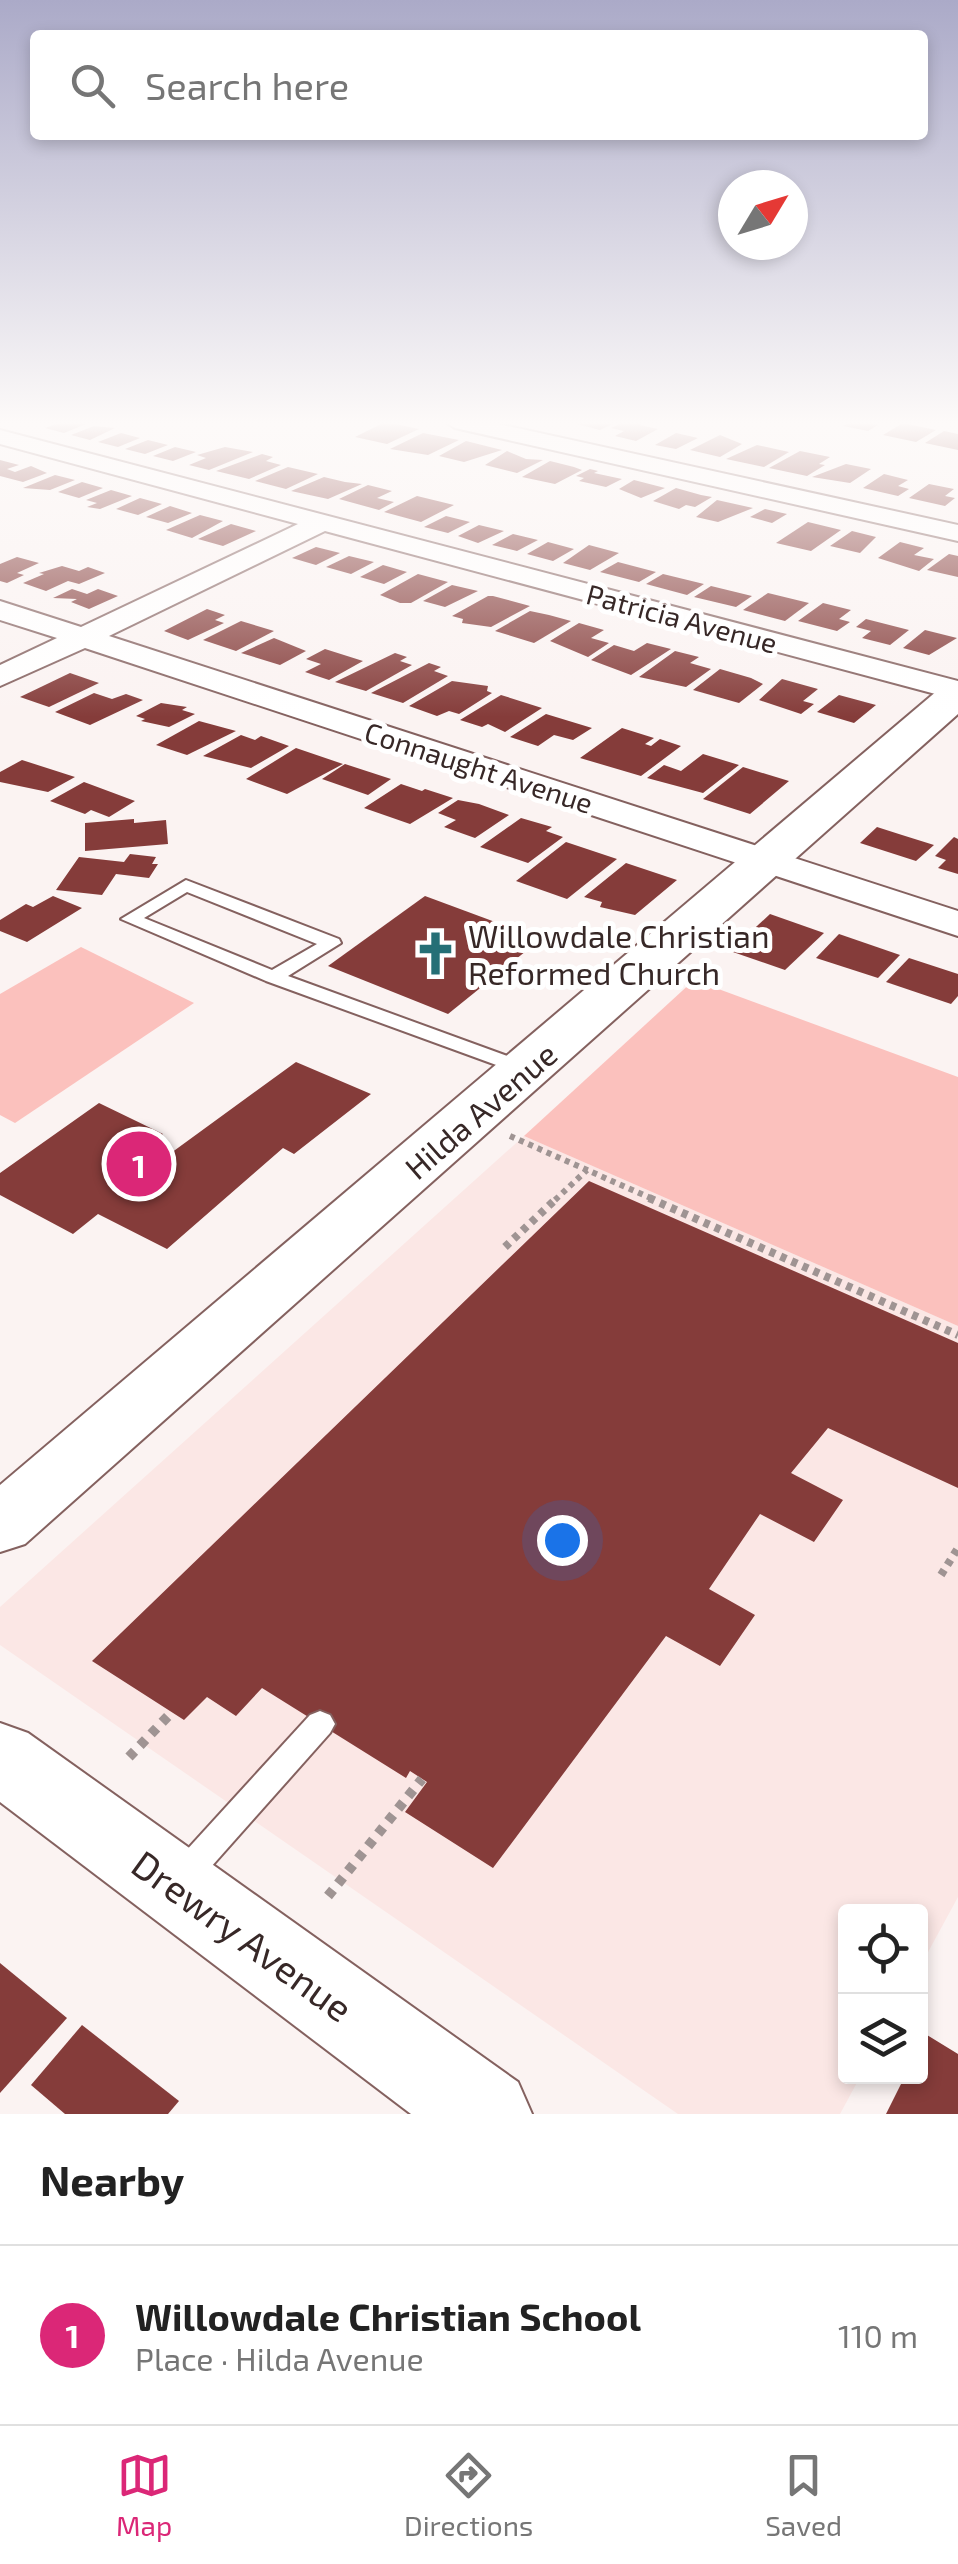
<!DOCTYPE html>
<meta charset="utf-8">
<style>
body{margin:0;font-family:"Exo 2",sans-serif;background:#f2f2f2;color:#222}
.controls{position:absolute;right:30px;bottom:30px;display:grid;overflow:hidden;border-radius:10px;box-shadow:0 5px 15px #0003}
.controls button{width:90px;height:90px;display:grid;place-items:center;padding:0;border:0;border-bottom:2px solid #e0e0e0;background:#fff;color:#222;font:50px sans-serif}
.compass{position:absolute;left:718px;top:170px;width:90px;height:90px;border-radius:50%;background:#fff;box-shadow:0 5px 15px #0003;rotate:52deg}
.you{position:absolute;left:562px;top:1540px;width:35px;height:35px;margin:-25px;border:8px solid #fff;border-radius:50%;background:#1a73e8;box-shadow:0 0 0 15px #1a73e833}
.badge{display:grid;place-items:center;width:65px;height:65px;border-radius:50%;background:#db2777;color:#fff;font-size:32px;font-weight:700}
.pin{position:absolute;translate:-50% -50%;border:5px solid #fff;box-shadow:0 2px 10px #0006}
.list{margin:0;padding:0;list-style:none}
h2{display:flex;justify-content:space-between;align-items:center;height:130px;margin:0;padding:0 40px;font-size:42px}
h2 small{font-size:32px;font-weight:400;color:#767676}
.list li{display:grid;grid-template-columns:65px 1fr auto;gap:30px;align-items:center;box-sizing:border-box;height:180px;padding:0 40px;border-top:2px solid #e0e0e0}
.list b{display:block;font-size:38px;white-space:nowrap}
.list p{margin:0;font-size:32px;white-space:nowrap;color:#767676}
.list em{font-size:32px;font-style:normal;color:#767676}
.icon{flex:none;width:55px;height:55px;fill:none;stroke:currentColor;stroke-width:2;stroke-linecap:round;stroke-linejoin:round}
.map{position:relative;flex:none;width:958px;height:2114px;overflow:hidden}
.search{position:absolute;background:#fff;box-shadow:0 5px 15px #0003;left:30px;right:30px;top:30px;height:110px;display:flex;align-items:center;gap:25px;box-sizing:border-box;padding:0 35px;border-radius:10px;color:#767676;font-size:38px}
.sheet{height:310px;background:#fff}
nav{display:flex;justify-content:space-around;align-items:center;box-sizing:border-box;height:140px;border-top:2px solid #e0e0e0;background:#fff;font-size:28px;color:#767676}
nav a{display:grid;justify-items:center;gap:5px}
nav .on{color:#db2777}
.map>svg:first-child{display:block}
</style>
<div class="map">
<svg width="958" height="2114" viewBox="0 0 958 2114">
<rect width="100%" height="100%" fill="#fbf3f2"/>
<!-- built -->
<polygon fill="#fbe7e5" points="524,1136 958,1326 958,1897 921,1965 920,1911 846,1911 846,2076 860,2077 840,2114 678,2114 0,1645 0,1607"/>
<!-- green -->
<g fill="#fbc1bd">
<polygon points="81,947 194,1003 15,1123 0,1115 0,994"/>
<polygon points="694,980 958,1077 958,1326 524,1136"/>
</g>
<!-- building -->
<g fill="#853c3a">
<polygon points="64,421 73,421 86,424 64,433 45,428"/>
<polygon points="565,421 619,421 600,430"/>
<polygon points="626,421 646,421 640,425 658,429 636,441 615,436 624,431 611,428"/>
<polygon points="852,421 878,421 873,424 878,425 868,431 843,426"/>
<polygon points="385,422 396,424 419,429 387,444 355,437"/>
<polygon points="903,423 936,430 916,442 883,435"/>
<polygon points="94,426 115,428 90,440 71,435"/>
<polygon points="944,431 958,434 958,450 925,443"/>
<polygon points="121,433 140,438 118,447 98,442"/>
<polygon points="423,433 459,440 428,455 390,449"/>
<polygon points="676,433 698,438 676,449 655,445"/>
<polygon points="720,435 742,444 720,457 690,450"/>
<polygon points="148,440 168,445 145,454 125,449"/>
<polygon points="466,441 502,450 464,462 439,456"/>
<polygon points="757,445 789,452 764,467 726,459"/>
<polygon points="175,447 196,452 173,461 153,456"/>
<polygon points="225,447 253,452 209,470 189,465 206,458 197,455"/>
<polygon points="507,451 526,459 543,460 517,473 485,465"/>
<polygon points="800,451 830,457 819,464 825,465 807,476 769,468"/>
<polygon points="262,454 273,457 266,461 281,465 249,479 216,471"/>
<polygon points="0,460 19,465 7,469 15,472 31,466 47,473 23,482 0,476"/>
<polygon points="550,461 574,467 582,470 555,484 522,477"/>
<polygon points="846,464 871,469 850,483 812,477"/>
<polygon points="288,467 318,474 286,489 255,481"/>
<polygon points="590,469 598,471 594,473 622,479 606,487 579,481 584,478 576,476"/>
<polygon points="884,474 908,480 898,486 909,489 898,496 863,488"/>
<polygon points="55,475 75,480 50,490 23,488"/>
<polygon points="324,477 345,482 362,484 328,499 291,491"/>
<polygon points="634,480 665,488 641,498 619,489"/>
<polygon points="82,482 103,488 79,498 58,492"/>
<polygon points="929,484 954,489 945,496 955,498 945,506 909,498"/>
<polygon points="368,485 392,491 377,498 394,502 379,510 339,499"/>
<polygon points="676,488 701,495 712,497 695,507 686,505 679,509 653,501"/>
<polygon points="111,490 132,496 100,509 87,507 97,503 86,500"/>
<polygon points="417,496 454,505 421,522 384,512"/>
<polygon points="140,498 162,504 138,515 116,509"/>
<polygon points="717,500 753,508 718,522 696,517"/>
<polygon points="170,506 192,513 168,523 146,517"/>
<polygon points="765,509 787,514 772,523 750,517"/>
<polygon points="200,515 223,521 192,538 166,530"/>
<polygon points="446,516 470,522 448,533 424,527"/>
<polygon points="808,522 841,530 811,551 776,543"/>
<polygon points="231,524 256,531 223,546 198,539"/>
<polygon points="479,525 504,531 478,543 458,536"/>
<polygon points="852,531 876,537 860,553 830,546"/>
<polygon points="513,534 538,540 517,551 492,545"/>
<polygon points="548,542 574,549 553,561 527,554"/>
<polygon points="900,542 924,548 914,555 934,559 919,571 878,558"/>
<polygon points="589,545 619,553 590,570 563,563"/>
<polygon points="316,547 340,553 316,565 292,558"/>
<polygon points="949,554 958,556 958,577 927,570"/>
<polygon points="349,556 374,562 351,574 326,567"/>
<polygon points="17,557 39,563 17,573 24,575 7,583 0,581 0,564"/>
<polygon points="618,562 656,572 639,582 600,572"/>
<polygon points="383,565 407,572 384,584 360,577"/>
<polygon points="62,566 79,571 88,567 105,573 79,584 68,581 46,591 23,583 44,574 39,573"/>
<polygon points="418,574 448,582 411,603 400,603 380,595"/>
<polygon points="663,574 704,584 687,595 646,584"/>
<polygon points="452,585 478,591 445,607 423,601"/>
<polygon points="711,586 752,596 736,607 694,597"/>
<polygon points="72,589 87,594 98,589 118,596 89,609 71,602 77,599 53,598"/>
<polygon points="768,593 809,603 785,621 743,610"/>
<polygon points="488,596 493,596 530,606 491,627 462,623 463,619 452,616"/>
<polygon points="823,603 851,610 839,619 850,622 837,631 798,621"/>
<polygon points="207,609 225,615 215,620 224,623 188,640 164,631"/>
<polygon points="530,611 549,615 571,621 534,643 495,631"/>
<polygon points="866,619 909,630 890,645 862,638 871,631 856,627"/>
<polygon points="241,621 274,631 236,651 203,640"/>
<polygon points="579,623 604,630 591,638 609,643 588,657 550,641"/>
<polygon points="925,630 957,638 929,655 903,648"/>
<polygon points="274,638 306,651 280,665 241,653"/>
<polygon points="647,643 671,649 631,675 591,660 614,645 634,651"/>
<polygon points="325,649 363,661 329,680 305,672 321,664 306,659"/>
<polygon points="675,651 699,657 690,663 711,669 686,687 639,677"/>
<polygon points="395,653 407,657 400,661 412,665 366,691 335,682"/>
<polygon points="429,663 441,667 434,671 448,676 403,703 371,693"/>
<polygon points="720,669 751,678 763,684 739,703 693,690"/>
<polygon points="70,673 99,683 49,707 20,697"/>
<polygon points="782,679 818,689 803,701 814,704 801,714 759,700"/>
<polygon points="452,681 488,686 487,691 492,693 459,714 449,711 437,716 409,706"/>
<polygon points="94,693 112,699 126,694 143,700 90,725 55,712"/>
<polygon points="501,695 542,708 505,732 488,724 482,727 460,720"/>
<polygon points="839,695 876,705 854,723 817,712"/>
<polygon points="161,703 187,707 182,710 195,714 169,727 141,721 145,719 136,716"/>
<polygon points="546,714 592,728 573,740 554,735 538,746 510,737"/>
<polygon points="199,721 236,731 187,755 156,745"/>
<polygon points="622,728 654,738 645,744 651,746 660,739 681,746 641,776 580,758"/>
<polygon points="241,735 255,740 261,736 289,746 251,768 203,756"/>
<polygon points="296,748 343,764 287,794 246,779"/>
<polygon points="703,754 739,765 703,793 647,778 664,765 681,771"/>
<polygon points="22,760 75,777 48,792 0,782 0,772"/>
<polygon points="345,764 391,779 368,795 322,779"/>
<polygon points="743,767 789,781 750,814 703,799"/>
<polygon points="84,782 135,801 109,817 91,810 85,814 50,801"/>
<polygon points="401,784 422,791 425,789 453,798 410,824 364,808"/>
<polygon points="458,800 479,804 509,815 475,838 444,827 456,820 438,813"/>
<polygon points="521,818 552,827 546,831 563,837 528,863 480,847"/>
<polygon points="134,819 134,823 166,820 168,844 85,851 85,823"/>
<polygon points="877,827 902,835 934,845 916,861 860,843"/>
<polygon points="954,837 958,839 958,874 938,868 946,860 935,856"/>
<polygon points="566,842 617,859 567,899 516,881"/>
<polygon points="130,854 156,857 152,864 158,864 149,878 116,874 102,895 56,890 79,857 124,862"/>
<polygon points="626,863 677,880 635,915 600,907 602,902 584,897"/>
<polygon points="53,896 82,908 27,942 0,931 0,920 26,904 33,907"/>
<polygon points="425,896 541,939 448,1014 328,966"/>
<polygon points="770,914 824,933 785,970 730,951"/>
<polygon points="839,934 871,945 900,955 878,978 816,958"/>
<polygon points="909,958 958,974 958,996 951,1004 886,982"/>
<polygon points="296,1062 371,1094 294,1154 283,1148 167,1249 98,1214 73,1234 0,1195 0,1173 99,1103 163,1134 150,1143 171,1153"/>
<polygon points="589,1181 958,1343 958,1488 828,1428 791,1473 843,1500 814,1542 760,1514 709,1589 755,1615 720,1666 666,1636 493,1868 405,1812 427,1782 410,1771 406,1778 262,1688 236,1716 207,1697 184,1720 92,1661"/>
<polygon points="0,1963 67,2018 0,2093"/>
<polygon points="82,2025 179,2101 168,2114 65,2114 31,2085"/>
<polygon points="927,2035 958,2054 958,2114 886,2114 905,2076 920,2076 920,2047"/>
</g>
<g fill="none" stroke-linecap="round" stroke-linejoin="round">
<defs>
<g id="service">
<path d="M186,880L339,939L341,943L288,976L532,1065L535,1069L525,1075L518,1073L266,981L121,919ZM187,892L317,944L272,970L144,918Z"/>
<polygon points="320,1711 330,1715 335,1724 330,1733 195,1885 184,1890 173,1885 168,1875 173,1865 310,1715"/>
</g>
<g id="minor">
<polygon points="444,421 485,421 958,525 958,541 455,428"/>
<polygon points="0,430 958,681 958,700 325,531 109,636 958,911 958,936 85,648 0,686 0,665 57,638 0,620 0,601 81,627 298,524 0,444"/>
</g>
<g id="tertiary">
<polygon points="958,681 958,714 25,1544 0,1552 0,1485 944,685"/>
<polygon points="0,1723 28,1733 518,2082 532,2114 411,2114 0,1802"/>
</g>
</defs>
<!-- service casing -->
<use href="#service" stroke="#84615f" stroke-width="4"/>
<!-- minor casing -->
<use href="#minor" stroke="#84615f" stroke-width="4"/>
<!-- tertiary casing -->
<use href="#tertiary" stroke="#84615f" stroke-width="4"/>
<!-- path-far2 -->
<g stroke="#9f9493" stroke-width="6" stroke-dasharray="5 5" stroke-linecap="butt">
<polyline points="510,1136 655,1200"/>
<polyline points="555,1200 587,1170"/>
</g>
<!-- path-far1 -->
<g stroke="#9f9493" stroke-width="8" stroke-dasharray="6 6" stroke-linecap="butt">
<polyline points="649,1198 958,1335"/>
<polyline points="505,1247 557,1198"/>
<polyline points="941,1575 958,1548"/>
</g>
<!-- path -->
<g stroke="#9f9493" stroke-width="10" stroke-dasharray="8 8" stroke-linecap="butt">
<polyline points="129,1757 172,1712"/>
<polyline points="328,1896 422,1779"/>
</g>
<!-- service -->
<use href="#service" fill="#fff" fill-rule="evenodd"/>
<!-- minor -->
<use href="#minor" fill="#fff" fill-rule="evenodd"/>
<!-- tertiary -->
<use href="#tertiary" fill="#fff" fill-rule="evenodd"/>
</g>
<!-- sky -->
<linearGradient id="sky" x2="0" y2="1"><stop stop-color="#abaac8"/><stop offset="0.59" stop-color="#fdfaf9"/><stop offset="1" stop-color="#fdfaf9" stop-opacity="0"/></linearGradient>
<rect width="958" height="717" fill="url(#sky)"/>
<!-- icons -->
<defs>
<symbol id="church-bare" viewBox="-9 -9 18 18"><path d="M-1.2-6h2.4v3.5h3.3v2.4h-3.3V6h-2.4V-.1h-3.3v-2.4h3.3Z" fill="#256f76" stroke="#fff" stroke-width="2.5" paint-order="stroke"/></symbol>
</defs>
<g fill-rule="evenodd">
<use href="#church-bare" x="404" y="922" width="63" height="63"/>
</g>
<g text-anchor="middle" dominant-baseline="central" stroke-width="10" stroke-linejoin="round" paint-order="stroke">
<!-- far-street labels -->
<g font-size="28" fill="#372827" stroke="#fff">
<text transform="translate(682 618) rotate(15)">Patricia Avenue</text>
<text transform="translate(479 767) rotate(18)">Connaught Avenue</text>
</g>
<!-- poi labels -->
<g font-size="32" fill="#372827" stroke="#fff" text-anchor="start">
<text x="468" y="935">Willowdale Christian<tspan x="468" dy="37">Reformed Church</tspan></text>
</g>
<!-- street labels -->
<g font-size="32" fill="#372827" stroke="#fff">
<text transform="translate(480 1110) rotate(-41)">Hilda Avenue</text>
</g>
<!-- near-street labels -->
<g font-size="38" fill="#372827" stroke="#fff">
<text transform="translate(243 1935) rotate(36)">Drewry Avenue</text>
</g>
</g>
</svg>
<div class="controls">
<button><svg class="icon" aria-label="locate" viewBox="0 0 24 24"><circle cx="12" cy="12" r="6"/><path d="M12 2v4M12 18v4M2 12h4M18 12h4"/></svg></button>
<button><svg class="icon" aria-label="layers" viewBox="0 0 24 24"><path d="M12 4l9 5-9 5-9-5zM3 14l9 5 9-5"/></svg></button>
</div>
<svg class="compass" viewBox="-18 -18 36 36"><path d="M0-13l5 13h-10z" fill="#e53935"/><path d="M0 13l5-13h-10z" fill="#767676"/></svg>
<div class="you"></div>
<div class="pin badge" style="left:139px;top:1164px">1</div>
<div class="search"><svg class="icon" aria-label="search" viewBox="0 0 24 24"><circle cx="10" cy="10" r="6"/><path d="M15 15l6 6"/></svg>Search here</div>
</div>
<section class="sheet">
<h2>Nearby<small></small></h2>
<ul class="list">
<li><span class="badge">1</span><div><b>Willowdale Christian School</b><p>Place · Hilda Avenue</p></div><em>110 m</em></li>
</ul>
</section>
<nav>
<a class="on"><svg class="icon" aria-label="map" viewBox="0 0 24 24"><path d="M3 6l6-2 6 2 6-2v14l-6 2-6-2-6 2zM9 4v14M15 6v14"/></svg>Map</a>
<a><svg class="icon" aria-label="directions" viewBox="0 0 24 24"><path d="M12 3l9 9-9 9-9-9zM9 14v-3h6M13 9l2 2-2 2"/></svg>Directions</a>
<a><svg class="icon" aria-label="saved" viewBox="0 0 24 24"><path d="M7 4h10v16l-5-4-5 4z"/></svg>Saved</a>
</nav>
